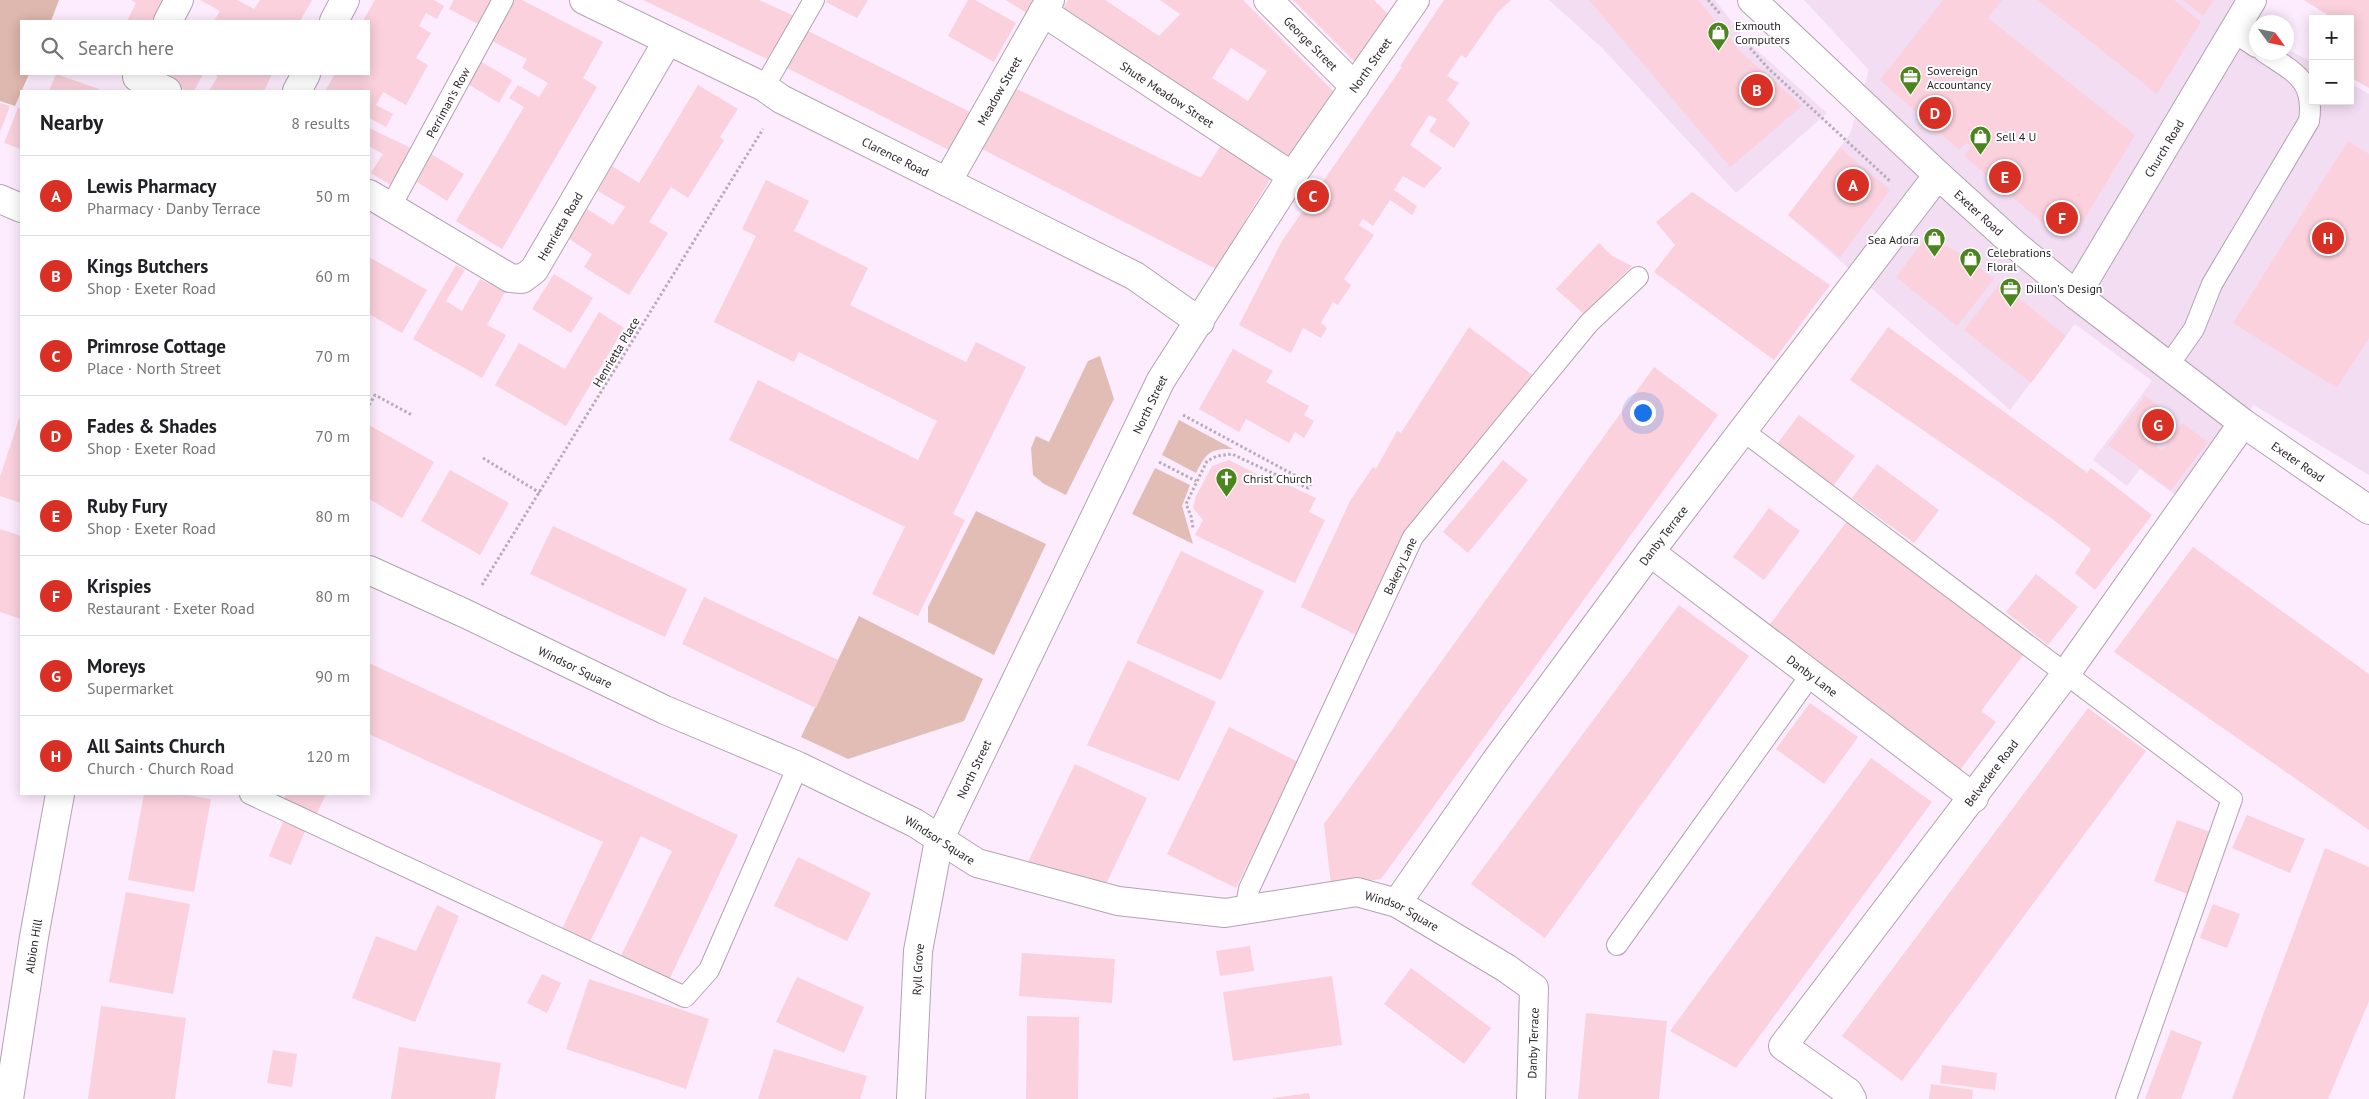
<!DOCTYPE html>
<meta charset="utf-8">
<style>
body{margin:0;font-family:"PT Sans",sans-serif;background:#f2f2f2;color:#202124}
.controls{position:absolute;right:15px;top:15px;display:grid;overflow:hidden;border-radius:0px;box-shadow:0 2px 12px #0003}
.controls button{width:45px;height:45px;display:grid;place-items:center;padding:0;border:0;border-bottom:1px solid #e0e0e0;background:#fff;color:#202124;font:25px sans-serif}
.compass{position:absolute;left:2249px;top:15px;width:45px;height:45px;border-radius:50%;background:#fff;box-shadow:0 2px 12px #0003;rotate:123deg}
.you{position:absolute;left:1642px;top:412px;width:18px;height:18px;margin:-12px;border:4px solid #fff;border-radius:50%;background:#1a73e8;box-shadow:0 0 0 8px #1a73e833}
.badge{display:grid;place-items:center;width:32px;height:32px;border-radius:50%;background:#d93025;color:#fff;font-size:16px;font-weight:700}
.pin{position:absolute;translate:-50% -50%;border:2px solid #fff;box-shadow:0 1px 5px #0006}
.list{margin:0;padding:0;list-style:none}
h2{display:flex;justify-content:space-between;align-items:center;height:65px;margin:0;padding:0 20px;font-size:21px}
h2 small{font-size:16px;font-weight:400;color:#757577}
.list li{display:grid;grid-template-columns:32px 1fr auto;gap:15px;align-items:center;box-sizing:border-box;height:80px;padding:0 20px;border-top:1px solid #e0e0e0}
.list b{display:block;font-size:19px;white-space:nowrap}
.list p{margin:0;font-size:16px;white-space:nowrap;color:#757577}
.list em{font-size:16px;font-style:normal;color:#757577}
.icon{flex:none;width:28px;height:28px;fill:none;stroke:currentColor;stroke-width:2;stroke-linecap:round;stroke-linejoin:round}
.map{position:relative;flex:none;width:2369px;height:1099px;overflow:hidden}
.search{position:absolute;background:#fff;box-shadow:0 2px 12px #0003;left:20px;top:20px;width:350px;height:55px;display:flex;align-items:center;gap:12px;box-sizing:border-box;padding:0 18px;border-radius:0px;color:#757577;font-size:19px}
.panel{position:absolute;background:#fff;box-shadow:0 2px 12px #0003;left:20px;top:90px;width:350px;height:705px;border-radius:0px}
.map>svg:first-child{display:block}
</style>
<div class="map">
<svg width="2369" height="1099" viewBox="0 0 2369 1099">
<rect width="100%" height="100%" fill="#fdecfd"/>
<!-- built -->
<g fill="#f3ddf3">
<polygon points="1549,0 1715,0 1748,42 1827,113 1736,193 1602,48"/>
<polygon points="1804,0 2238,0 2228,17 2256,33 2256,52 2286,52 2287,49 2313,63 2313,101 2350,101 2350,83 2369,94 2369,475 2254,405 2178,497 2140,469 2127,486 2093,460 2152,381 2075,324 2010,410 1788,215 1850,134 1869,70"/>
</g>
<!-- green -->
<g fill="#e2bdb5">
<polygon points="1100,356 1114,399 1066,495 1044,484 1033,475 1031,448 1036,436 1049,442 1088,361"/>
<path d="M1179,420L1233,449C1210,448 1206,453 1196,473L1162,455Z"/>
<polygon points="1155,468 1190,485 1182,506 1193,544 1132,514"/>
<polygon points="976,511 1046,544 994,655 928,622 928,607"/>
<polygon points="859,616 983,679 964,721 848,759 801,737"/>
</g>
<!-- forest -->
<polygon fill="#deb7ae" points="0,0 59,0 51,21 21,21 21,74 29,74 15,106 0,101"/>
<!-- building -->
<g fill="#fad1dd" fill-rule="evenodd">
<polygon points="131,0 169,0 157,21 127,21 136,3"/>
<polygon points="200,0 237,0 254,9 260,0 312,0 300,21 214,21 220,11"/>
<polygon points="375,0 434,0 444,6 437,19 426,13 419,26 431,33 416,58 428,65 406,105 383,92 376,105 393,114 386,127 369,118 369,91 325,91 335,74 369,74 369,21 363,21"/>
<polygon points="454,0 493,0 480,25 449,9"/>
<polygon points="513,0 522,0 603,42 583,78 597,87 502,249 456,221 524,107 509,98 518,85 539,97 548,83 522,68 527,59 492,41"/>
<polygon points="643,0 759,0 794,16 767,59"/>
<polygon points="827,0 868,0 857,18 826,2"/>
<polygon points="968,0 975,0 1016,23 994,62 948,36"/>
<polygon points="1006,0 1037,0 1028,14"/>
<path d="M1068,0H1105L1159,36L1180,14L1160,0H1243L1336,94L1287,163L1061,12ZM1231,48L1267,71L1248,101L1212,78Z"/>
<polygon points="1293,0 1374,0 1390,16 1358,65"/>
<polygon points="1444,0 1511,0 1498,12 1466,58 1461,55 1447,76 1459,83 1447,100 1470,123 1454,148 1429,131 1437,119 1429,115 1410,145 1442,168 1424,188 1403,176 1394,190 1417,206 1412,215 1390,200 1373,226 1363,219 1359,225 1374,235 1344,279 1351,285 1338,305 1333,302 1321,323 1327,328 1321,338 1303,328 1291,353 1239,325 1282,241 1402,67 1400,66"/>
<polygon points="1589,0 1698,0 1741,52 1802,106 1730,167"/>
<polygon points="1943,0 2002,0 1988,18 2135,135 2079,228 2055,233 1964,156 1972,146 1966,143 1959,150 1880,80"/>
<polygon points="2038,0 2174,0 2201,22 2157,94"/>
<polygon points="2183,0 2214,0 2203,16"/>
<polygon points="2304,0 2369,0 2369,88 2350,77 2350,19 2334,19"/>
<polygon points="808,31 972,113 949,150 785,67"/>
<polygon points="480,61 512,80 499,103 468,84"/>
<polygon points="56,74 99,89 98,91 49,91"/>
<polygon points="155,74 203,74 194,91 187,91"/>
<polygon points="214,74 272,74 264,91 209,91 218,76"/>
<polygon points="698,85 738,109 720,137 724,140 688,198 671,187 649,222 668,233 629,295 584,267 592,254 568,238 587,209 613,225 625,207 598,191 612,166 639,183"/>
<polygon points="1013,87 1201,178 1223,142 1274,173 1216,269 982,149"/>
<polygon points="0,103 10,106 0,132"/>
<polygon points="18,108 21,109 21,149 4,143"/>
<polygon points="369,128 413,149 392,186 371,173 383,154 369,146"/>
<polygon points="2348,141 2369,154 2369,338 2337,388 2233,323"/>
<polygon points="1840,148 1890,190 1840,257 1788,215"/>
<polygon points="431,154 464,174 447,201 417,182"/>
<polygon points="766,180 809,201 794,231 868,268 850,305 966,362 976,342 1026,367 953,514 965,520 918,616 872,594 905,527 729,440 758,380 918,460 937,421 799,352 794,362 714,322 756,236 742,229"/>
<polygon points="1692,192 1830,285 1774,360 1654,272 1675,245 1656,222"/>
<polygon points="1927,236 1963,255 1994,279 1957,326 1896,277"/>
<polygon points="1599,243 1612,256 1632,266 1584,314 1556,289"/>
<polygon points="369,257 427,290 402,333 369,314"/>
<polygon points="456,265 465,270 446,301 462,311 480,279 505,292 487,325 506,335 482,378 413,339"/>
<polygon points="554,274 593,298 571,333 532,309"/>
<polygon points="2000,283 2066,336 2031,383 1964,330"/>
<polygon points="599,312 624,328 566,426 495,385 519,343 565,369"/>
<polygon points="1469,327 1534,376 1405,530 1356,635 1301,607 1350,501 1373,467 1376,469 1397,431 1401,433"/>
<polygon points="1888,327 2085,471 2087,473 2091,468 2152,515 2095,590 2075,573 2091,549 2051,518 1850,380"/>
<polygon points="1233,349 1273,371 1266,382 1309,406 1304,415 1314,421 1304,438 1295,432 1289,443 1246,419 1239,432 1199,409"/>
<polygon points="1654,367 1718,415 1381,879 1331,885 1324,824"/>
<polygon points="2145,396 2175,418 2156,447 2162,451 2182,423 2208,442 2171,490 2108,445"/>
<polygon points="1799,415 1855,456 1831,489 1775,447"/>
<polygon points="19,419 21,420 21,503 0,496 0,477"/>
<polygon points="369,425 434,462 402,518 369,499"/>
<polygon points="1229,460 1280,486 1282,482 1316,498 1309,512 1325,520 1295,583 1195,535 1203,520 1193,508 1196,496 1212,466"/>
<polygon points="1503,460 1528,480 1468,553 1443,532"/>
<polygon points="1877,464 1939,510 1914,543 1852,498"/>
<polygon points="450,470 509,503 480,555 421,521"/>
<polygon points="1769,508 1800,531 1764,580 1733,557"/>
<polygon points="1847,521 2024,654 1981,711 1996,722 1960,770 1768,627"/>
<polygon points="553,526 687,589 665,637 530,574"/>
<polygon points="0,529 21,536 21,619 0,612"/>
<polygon points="2193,547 2369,674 2369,830 2114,652"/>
<polygon points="1181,551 1264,591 1221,680 1136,643"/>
<polygon points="2036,574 2078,607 2048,645 2006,612"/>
<polygon points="704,597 838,660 816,708 682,644"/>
<polygon points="1679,605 1749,656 1545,938 1471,884"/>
<polygon points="1128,660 1216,702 1179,781 1087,745"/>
<polygon points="369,663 738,835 668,982 620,958 672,851 641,836 589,944 561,931 603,842 369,734"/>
<polygon points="1810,703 1858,737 1824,784 1776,749"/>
<polygon points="2088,708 2146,751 1902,1081 1842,1036"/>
<polygon points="1229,727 1298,762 1236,888 1167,854"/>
<polygon points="1871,758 1932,802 1736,1068 1670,1031"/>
<polygon points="1075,764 1147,798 1105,886 1028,862"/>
<polygon points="144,794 182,794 211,799 194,892 128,880"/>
<polygon points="286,794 326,794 315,817 282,802"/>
<polygon points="2247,815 2305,839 2290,873 2232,848"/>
<polygon points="2177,820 2216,834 2193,896 2154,881"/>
<polygon points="283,822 305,831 291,865 269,856"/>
<polygon points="2325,848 2369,867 2369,1001 2328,1099 2232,1099"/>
<polygon points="798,857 871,893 847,941 774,906"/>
<polygon points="126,892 190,904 173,994 109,982"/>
<polygon points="2213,904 2240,914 2227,948 2200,938"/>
<polygon points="437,905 459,916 415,1022 352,998 376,936 416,951"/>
<polygon points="1250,946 1254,971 1220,976 1216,951"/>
<polygon points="1022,953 1115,959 1112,1003 1019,996"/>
<polygon points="1411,968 1491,1028 1464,1064 1384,1004"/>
<polygon points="542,974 561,983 547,1013 527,1003"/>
<polygon points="1332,976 1342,1045 1233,1061 1223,992"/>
<polygon points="797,977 864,1007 844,1053 776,1022"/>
<polygon points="589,979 709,1019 686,1089 566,1049"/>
<polygon points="101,1006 186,1018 175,1099 88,1099"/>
<polygon points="1586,1013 1667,1021 1659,1099 1578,1099"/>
<polygon points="1027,1016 1079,1017 1078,1099 1026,1099"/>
<polygon points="2171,1030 2202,1042 2181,1099 2145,1099"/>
<polygon points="399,1047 501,1063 495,1099 391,1099"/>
<polygon points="774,1049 867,1076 860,1099 758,1099"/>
<polygon points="273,1050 297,1054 292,1087 267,1083"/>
<polygon points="1942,1065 1997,1073 1995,1090 1940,1083"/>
<polygon points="1931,1084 1973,1090 1972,1099 1929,1099"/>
<polygon points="1309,1093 1310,1099 1273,1099 1273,1098"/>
</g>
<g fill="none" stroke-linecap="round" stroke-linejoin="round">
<defs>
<g id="lane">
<polyline points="2232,31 2256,47"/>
<polyline points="764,87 814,0"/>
<path id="s1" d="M391,206L503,0"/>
<path d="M2168,366L2194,329L2212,284L2309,121C2315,80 2295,73 2264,52"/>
<polyline points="1742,430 2232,799 2126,1099"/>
<polyline points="250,794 685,997 709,970 798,766"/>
<path id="s2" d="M1245,910L1249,889L1413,537L1589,323L1638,277"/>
<polyline points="1617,945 1810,676"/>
</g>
<g id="street">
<path id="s3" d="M584,0L764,87L781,99L1135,276L1200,322"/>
<path id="s4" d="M1268,0L1355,87"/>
<path id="s5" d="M1043,12L1292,176"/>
<polyline points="168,21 179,0"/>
<polyline points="334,21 345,0"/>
<polyline points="139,74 137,77 167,91"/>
<polyline points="297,91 306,74"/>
<path id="s6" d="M947,182L1050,0"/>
<path id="s7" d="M369,194L510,278L522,279L534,270L667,42"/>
<polyline points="0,199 21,208"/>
<path id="s8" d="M2076,295L2252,0"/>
<path id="s9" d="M1650,552L1974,798"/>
<path id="s10" d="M369,570L464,613L665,710L798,766L915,823L977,863L1118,901L1225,913L1357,892L1397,903L1506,968L1534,988L1531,1099"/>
<path id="s11" d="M1397,903L1495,762L1650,552L1938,175"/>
<path id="s12" d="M9,1099L34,937L60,794"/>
<path id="s13" d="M911,1099L918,951L939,840L1161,380L1292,176L1415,0"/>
<path id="s14" d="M1852,1099L1848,1092L1783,1046L2065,675L2243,423"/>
</g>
<g id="secondary">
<path id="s15" d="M1752,0L1938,175L2014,244L2076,295L2243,423L2369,510"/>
</g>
</defs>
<!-- lane casing -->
<use href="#lane" stroke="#b2a3b2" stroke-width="22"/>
<!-- street casing -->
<use href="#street" stroke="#b2a3b2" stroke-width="30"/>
<!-- secondary casing -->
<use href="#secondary" stroke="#b2a3b2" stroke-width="30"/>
<!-- path -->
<g stroke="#b9acb9" stroke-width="3" stroke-dasharray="2.5 2.5" stroke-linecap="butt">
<polyline points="1708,0 1721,15"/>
<polyline points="1750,48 1768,68 1890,181"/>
<polyline points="369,405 375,395 412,415"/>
<polyline points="1183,415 1311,484 1308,488 1283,478 1232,454 1217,456 1207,461 1186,504 1191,516 1193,528"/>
<polyline points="483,458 540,493"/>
<polyline points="1159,462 1196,481"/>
<polyline points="482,585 763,129"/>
</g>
<!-- lane -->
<use href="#lane" stroke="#fff" stroke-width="20"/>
<!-- street -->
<use href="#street" stroke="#fff" stroke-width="28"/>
<!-- secondary -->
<use href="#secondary" stroke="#fff" stroke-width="28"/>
</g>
<!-- icons -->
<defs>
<symbol id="shop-pin" viewBox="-11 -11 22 30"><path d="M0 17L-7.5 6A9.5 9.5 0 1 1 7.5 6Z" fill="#4c841e" stroke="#fff"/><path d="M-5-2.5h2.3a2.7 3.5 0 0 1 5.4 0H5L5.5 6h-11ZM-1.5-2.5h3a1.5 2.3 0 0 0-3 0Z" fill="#fff"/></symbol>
<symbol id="office-pin" viewBox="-11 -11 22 30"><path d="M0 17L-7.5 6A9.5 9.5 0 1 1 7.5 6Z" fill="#4c841e" stroke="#fff"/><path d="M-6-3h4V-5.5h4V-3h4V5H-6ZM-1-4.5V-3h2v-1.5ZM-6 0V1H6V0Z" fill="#fff"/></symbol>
<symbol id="church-pin" viewBox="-11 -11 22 30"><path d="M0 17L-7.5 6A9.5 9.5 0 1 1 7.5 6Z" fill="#4c841e" stroke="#fff"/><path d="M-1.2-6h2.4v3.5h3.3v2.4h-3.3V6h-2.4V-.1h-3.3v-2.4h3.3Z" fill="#fff"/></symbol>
</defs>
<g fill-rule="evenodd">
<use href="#shop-pin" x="1706" y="20" width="25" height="34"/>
<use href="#office-pin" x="1898" y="64" width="25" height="34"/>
<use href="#shop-pin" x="1968" y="124" width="25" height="34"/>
<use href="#shop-pin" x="1922" y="226" width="25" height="34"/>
<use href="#shop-pin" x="1958" y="246" width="25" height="34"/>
<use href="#office-pin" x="1998" y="276" width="25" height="34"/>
<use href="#church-pin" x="1214" y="466" width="25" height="34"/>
</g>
<g text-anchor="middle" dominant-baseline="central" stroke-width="4" stroke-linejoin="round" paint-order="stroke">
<!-- poi labels -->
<g font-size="12" fill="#241e24" stroke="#fff" text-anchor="start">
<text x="1735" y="25">Exmouth<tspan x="1735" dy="14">Computers</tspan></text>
<text x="1927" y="70">Sovereign<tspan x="1927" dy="14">Accountancy</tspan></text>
<text x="1996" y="136">Sell 4 U</text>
<text x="1919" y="239" text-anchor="end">Sea Adora</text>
<text x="1987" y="252">Celebrations<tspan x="1987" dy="14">Floral</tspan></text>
<text x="2026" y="288">Dillon's Design</text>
<text x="1243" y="478">Christ Church</text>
</g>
<!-- street labels -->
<g font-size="12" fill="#241e24" stroke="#fff">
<text stroke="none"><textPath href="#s4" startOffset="61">George Street</textPath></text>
<text stroke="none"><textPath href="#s13" startOffset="1150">North Street</textPath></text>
<text stroke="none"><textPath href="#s6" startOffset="105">Meadow Street</textPath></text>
<text stroke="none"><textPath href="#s5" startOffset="149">Shute Meadow Street</textPath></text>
<text stroke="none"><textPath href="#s1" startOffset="118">Perriman's Row</textPath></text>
<text stroke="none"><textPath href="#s8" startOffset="171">Church Road</textPath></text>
<text stroke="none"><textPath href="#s3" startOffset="349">Clarence Road</textPath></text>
<text stroke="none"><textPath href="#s15" startOffset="311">Exeter Road</textPath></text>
<text stroke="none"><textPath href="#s7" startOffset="242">Henrietta Road</textPath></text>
<text transform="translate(616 352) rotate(-59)">Henrietta Place</text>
<text stroke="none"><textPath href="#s13" startOffset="745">North Street</textPath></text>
<text stroke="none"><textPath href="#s15" startOffset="716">Exeter Road</textPath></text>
<text stroke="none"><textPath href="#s11" startOffset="454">Danby Terrace</textPath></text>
<text stroke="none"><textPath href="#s2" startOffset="378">Bakery Lane</textPath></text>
<text stroke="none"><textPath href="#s10" startOffset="228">Windsor Square</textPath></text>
<text stroke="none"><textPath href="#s9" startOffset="204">Danby Lane</textPath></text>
<text stroke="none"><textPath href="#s13" startOffset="340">North Street</textPath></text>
<text stroke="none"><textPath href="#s14" startOffset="431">Belvedere Road</textPath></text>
<text stroke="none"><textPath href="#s10" startOffset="632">Windsor Square</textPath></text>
<text stroke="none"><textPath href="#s10" startOffset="1112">Windsor Square</textPath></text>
<text stroke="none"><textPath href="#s12" startOffset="155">Albion Hill</textPath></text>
<text stroke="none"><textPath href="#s13" startOffset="130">Ryll Grove</textPath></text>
<text transform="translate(1533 1043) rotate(-88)">Danby Terrace</text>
</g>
</g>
</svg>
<div class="controls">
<button>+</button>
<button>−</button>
</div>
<svg class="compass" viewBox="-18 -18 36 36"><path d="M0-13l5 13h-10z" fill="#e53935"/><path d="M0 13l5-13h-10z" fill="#757577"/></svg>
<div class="you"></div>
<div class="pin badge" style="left:1853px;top:185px">A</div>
<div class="pin badge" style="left:1757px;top:90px">B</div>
<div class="pin badge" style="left:1313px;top:196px">C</div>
<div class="pin badge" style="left:1935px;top:113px">D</div>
<div class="pin badge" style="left:2005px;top:177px">E</div>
<div class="pin badge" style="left:2062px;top:218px">F</div>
<div class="pin badge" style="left:2158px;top:425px">G</div>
<div class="pin badge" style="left:2328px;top:238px">H</div>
<div class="search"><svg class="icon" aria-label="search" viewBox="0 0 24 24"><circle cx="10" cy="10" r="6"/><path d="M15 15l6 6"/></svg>Search here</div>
<section class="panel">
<h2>Nearby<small>8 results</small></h2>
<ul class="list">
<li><span class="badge">A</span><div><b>Lewis Pharmacy</b><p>Pharmacy · Danby Terrace</p></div><em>50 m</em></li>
<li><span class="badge">B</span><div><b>Kings Butchers</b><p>Shop · Exeter Road</p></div><em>60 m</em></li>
<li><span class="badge">C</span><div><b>Primrose Cottage</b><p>Place · North Street</p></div><em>70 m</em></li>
<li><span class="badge">D</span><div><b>Fades &amp; Shades</b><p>Shop · Exeter Road</p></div><em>70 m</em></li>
<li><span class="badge">E</span><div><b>Ruby Fury</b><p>Shop · Exeter Road</p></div><em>80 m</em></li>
<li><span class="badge">F</span><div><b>Krispies</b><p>Restaurant · Exeter Road</p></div><em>80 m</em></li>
<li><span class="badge">G</span><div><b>Moreys</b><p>Supermarket</p></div><em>90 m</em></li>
<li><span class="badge">H</span><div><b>All Saints Church</b><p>Church · Church Road</p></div><em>120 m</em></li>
</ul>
</section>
</div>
